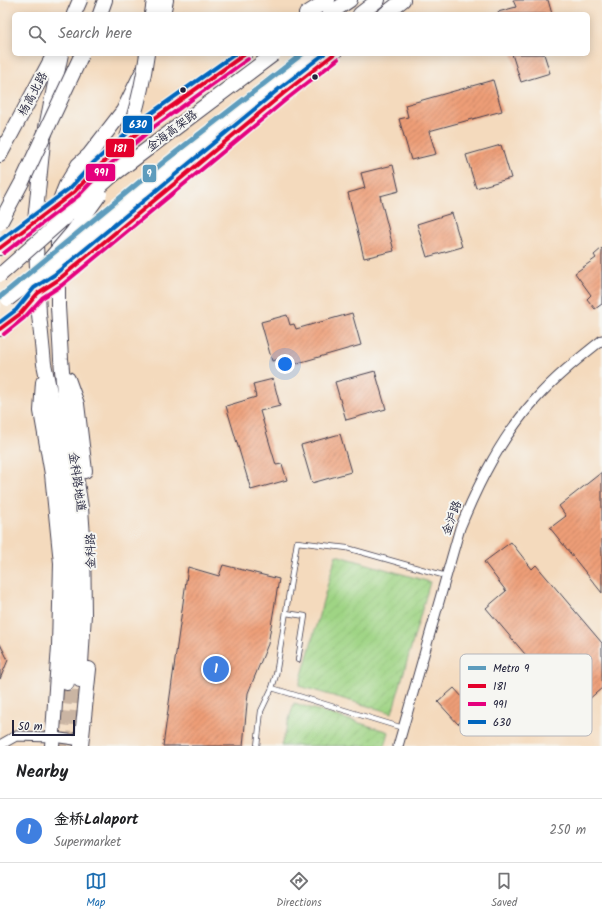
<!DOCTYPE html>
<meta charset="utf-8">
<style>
body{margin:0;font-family:Kalam,"LXGW WenKai TC",sans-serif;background:#f2f2f2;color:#202124}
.scale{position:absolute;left:12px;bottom:10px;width:63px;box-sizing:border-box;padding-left:4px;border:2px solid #22223b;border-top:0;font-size:11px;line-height:14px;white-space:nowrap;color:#22223b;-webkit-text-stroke:3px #f6f6f2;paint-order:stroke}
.you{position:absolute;left:285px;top:364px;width:14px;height:14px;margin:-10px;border:3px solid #fff;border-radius:50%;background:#1a73e8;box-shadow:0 0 0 6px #1a73e833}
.badge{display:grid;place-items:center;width:26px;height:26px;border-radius:50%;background:#1f6fb2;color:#fff;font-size:13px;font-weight:700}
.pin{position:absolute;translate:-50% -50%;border:2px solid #fff;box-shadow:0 1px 4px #0006}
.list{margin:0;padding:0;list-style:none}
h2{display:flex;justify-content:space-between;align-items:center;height:52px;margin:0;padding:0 16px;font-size:17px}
h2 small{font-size:13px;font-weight:400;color:#757577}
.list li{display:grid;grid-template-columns:26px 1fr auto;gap:12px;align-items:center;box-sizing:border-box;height:64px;padding:0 16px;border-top:1px solid #e0e0e0}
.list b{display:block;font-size:15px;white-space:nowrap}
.list p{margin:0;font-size:13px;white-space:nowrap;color:#757577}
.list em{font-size:13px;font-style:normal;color:#757577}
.icon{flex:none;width:22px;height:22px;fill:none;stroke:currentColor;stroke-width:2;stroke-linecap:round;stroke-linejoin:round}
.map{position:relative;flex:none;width:602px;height:746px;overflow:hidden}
.search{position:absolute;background:#fff;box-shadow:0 2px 10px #0003;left:12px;right:12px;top:12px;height:44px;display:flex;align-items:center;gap:10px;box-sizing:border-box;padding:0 14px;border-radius:6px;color:#757577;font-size:15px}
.sheet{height:116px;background:#fff}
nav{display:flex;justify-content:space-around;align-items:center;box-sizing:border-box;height:56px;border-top:1px solid #e0e0e0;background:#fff;font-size:11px;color:#757577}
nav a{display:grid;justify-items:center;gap:2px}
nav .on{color:#1f6fb2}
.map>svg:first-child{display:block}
</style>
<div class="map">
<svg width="602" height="746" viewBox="0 0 602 746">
<defs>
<pattern id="garden-furrows" width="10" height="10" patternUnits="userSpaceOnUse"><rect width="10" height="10" fill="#9fd484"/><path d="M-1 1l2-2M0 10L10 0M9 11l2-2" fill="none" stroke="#89b673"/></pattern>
<pattern id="building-hatch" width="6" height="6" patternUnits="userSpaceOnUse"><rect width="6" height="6" fill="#ee9e77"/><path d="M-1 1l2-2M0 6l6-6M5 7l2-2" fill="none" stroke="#c08063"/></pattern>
</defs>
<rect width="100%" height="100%" fill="#f6f6f2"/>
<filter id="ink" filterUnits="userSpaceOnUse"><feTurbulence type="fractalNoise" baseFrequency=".025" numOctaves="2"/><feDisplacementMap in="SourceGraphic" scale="8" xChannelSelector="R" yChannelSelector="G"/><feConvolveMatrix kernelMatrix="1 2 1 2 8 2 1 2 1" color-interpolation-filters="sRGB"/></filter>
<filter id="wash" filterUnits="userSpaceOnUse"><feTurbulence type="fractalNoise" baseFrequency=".012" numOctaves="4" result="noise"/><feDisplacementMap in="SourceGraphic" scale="16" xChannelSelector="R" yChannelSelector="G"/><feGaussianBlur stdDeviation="0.9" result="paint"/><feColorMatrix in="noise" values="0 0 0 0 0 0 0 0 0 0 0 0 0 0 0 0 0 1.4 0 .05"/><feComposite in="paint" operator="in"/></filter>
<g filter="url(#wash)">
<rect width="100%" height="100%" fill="#f4dabd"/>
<!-- garden -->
<g fill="url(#garden-furrows)" stroke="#607b60">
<polygon points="336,555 430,582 392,713 299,686"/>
<polygon points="294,703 389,732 385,746 281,746"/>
</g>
<g id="blocks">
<!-- building -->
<g fill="url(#building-hatch)">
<polygon points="513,0 548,0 552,14 499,14 498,12 516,7"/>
<polygon points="512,54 544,54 550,73 521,82"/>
<polygon points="493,80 502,111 429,131 436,154 411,160 399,119 408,117 405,105"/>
<polygon points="501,145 511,178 476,188 466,155"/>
<polygon points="393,165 399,191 380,196 394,251 364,258 348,193 365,188 361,173"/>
<polygon points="452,213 462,247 427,257 417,224"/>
<polygon points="602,248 602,304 595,309 587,299 591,295 575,273 596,258 594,255"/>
<polygon points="352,313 361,345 291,365 288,357 272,361 261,322 287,315 290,325 294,324 296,329"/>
<polygon points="375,371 386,409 346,420 335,382"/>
<polygon points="273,379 280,406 260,411 276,465 282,464 287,480 251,490 226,406 256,397 253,384"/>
<polygon points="340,434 351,472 312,483 301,445"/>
<polygon points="602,472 602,593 550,528 566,516 559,506"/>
<polygon points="511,542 532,569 536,565 602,643 602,688 574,712 486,608 506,591 484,562"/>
<polygon points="223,565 279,579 268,644 248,693 243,746 163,746 188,567 219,576"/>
<polygon points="0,644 8,660 0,679"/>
<polygon points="454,688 474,710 458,724 438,702"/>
</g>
</g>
</g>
<g filter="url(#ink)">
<use href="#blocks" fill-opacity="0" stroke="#423e4e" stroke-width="1"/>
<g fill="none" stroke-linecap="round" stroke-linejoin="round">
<!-- primary-tunnel -->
<g stroke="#cab5a3" stroke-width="14" stroke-dasharray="14 7" stroke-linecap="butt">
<polyline points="60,746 67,683"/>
<polyline points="73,746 80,680"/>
</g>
<defs>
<g id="service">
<polyline points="286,613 305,616 298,660"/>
<polyline points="403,728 272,688 276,675 297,542 347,548 446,576"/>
<polyline points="257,746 261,711 272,688"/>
</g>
<g id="minor">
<polyline points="0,745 16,736 53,737 82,741"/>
<path d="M398,746L460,528C479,482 501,438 534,401C554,378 578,359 602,340"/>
</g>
<g id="primary">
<polyline points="74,14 80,0"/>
<polyline points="163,14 166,0"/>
<polyline points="306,14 328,0"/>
<polyline points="385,14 403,0"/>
<polyline points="61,54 43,142 35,221 39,314 44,364 54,411 64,475 70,533 71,594 70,646 67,683"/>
<polyline points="0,155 54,54"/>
<polyline points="0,248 74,192 97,168 151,121 245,54"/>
<polyline points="0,329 20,314 38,293 58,280 284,93 334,54"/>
<polyline points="68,379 77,404 85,471"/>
<polyline points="43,382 41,411 52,474 61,563 59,646 52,746"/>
<polyline points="80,680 84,614 83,537 81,508 65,404 61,359 58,306 58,205 66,185 78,165 89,155 123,111 142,72"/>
<polyline points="81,746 89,669"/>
</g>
<g id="trunk">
<polyline points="100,14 105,0"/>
<polyline points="152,14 154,0"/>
<polyline points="329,14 350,0"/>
<polyline points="360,14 378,0"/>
</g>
</defs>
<!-- service casing -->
<use href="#service" stroke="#423e4e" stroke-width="6"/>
<!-- minor casing -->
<use href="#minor" stroke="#423e4e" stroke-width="11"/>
<!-- primary casing -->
<use href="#primary" stroke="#423e4e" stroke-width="16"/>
<!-- trunk casing -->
<use href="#trunk" stroke="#423e4e" stroke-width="16"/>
<!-- service -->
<use href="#service" stroke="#fff" stroke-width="4.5"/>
<!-- minor -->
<use href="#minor" stroke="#fff" stroke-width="9"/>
<!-- primary -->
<use href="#primary" stroke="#fff" stroke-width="14"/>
<!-- trunk -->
<use href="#trunk" stroke="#fff" stroke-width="14"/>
<defs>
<g id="trunk-bridge">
<path d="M110,176C130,138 141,97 147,54"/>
<polyline points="0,223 22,182 82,54"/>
<polyline points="49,260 72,233 100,194"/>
<polyline points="0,275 113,175 274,54"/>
<polyline points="8,299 87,238 231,115 309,54"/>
</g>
</defs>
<!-- trunk-bridge casing -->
<use href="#trunk-bridge" stroke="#423e4e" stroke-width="16" stroke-linecap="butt"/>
<!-- trunk-bridge -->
<use href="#trunk-bridge" stroke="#fff" stroke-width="14"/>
<defs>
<g id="bus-1">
<polyline points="0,248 74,192 97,168 151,121 245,54"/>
<polyline points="0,329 20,314 38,293 58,280 284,93 334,54"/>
</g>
<g id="bus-2">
<polyline points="4,253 78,196 101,172 155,126 248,59"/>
<polyline points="4,334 24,318 42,298 62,285 288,98 338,59"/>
</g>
<g id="bus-3">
<polyline points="0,240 70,188 93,163 147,116 235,54"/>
<polyline points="0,322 16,310 34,288 54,275 280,88 324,54"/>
</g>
</defs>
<!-- bus-1 casing -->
<use href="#bus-1" stroke="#f6f6f2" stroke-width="7"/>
<!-- bus-2 casing -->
<use href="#bus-2" stroke="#f6f6f2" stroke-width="7"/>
<!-- bus-3 casing -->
<use href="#bus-3" stroke="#f6f6f2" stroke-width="7"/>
<!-- bus-1 -->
<use href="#bus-1" stroke="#e4002b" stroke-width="4"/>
<!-- bus-2 -->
<use href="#bus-2" stroke="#e5007d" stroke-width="4"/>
<!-- bus-3 -->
<use href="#bus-3" stroke="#0065bd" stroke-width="4"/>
<defs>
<polyline id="metro-1" points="0,297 166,160 302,54"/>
</defs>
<!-- metro-1 casing -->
<use href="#metro-1" stroke="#f6f6f2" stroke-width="8"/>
<!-- metro-1 -->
<use href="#metro-1" stroke="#5d9cbd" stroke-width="5"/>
</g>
</g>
<!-- markers -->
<g fill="#22223b" stroke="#f6f6f2" stroke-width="1.5">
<circle cx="315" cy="77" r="3.5"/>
<circle cx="183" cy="90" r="3.5"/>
</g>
<g text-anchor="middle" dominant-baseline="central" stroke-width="4" stroke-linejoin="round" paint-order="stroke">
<!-- street labels -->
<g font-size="12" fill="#22223b" stroke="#f6f6f2">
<text transform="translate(33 94) rotate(-62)">杨高北路</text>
<text transform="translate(172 131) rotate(-37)">金海高架路</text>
<text transform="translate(77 482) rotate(82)">金科路地道</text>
<text transform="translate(452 518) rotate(-70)">金沪路</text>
<text transform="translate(91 551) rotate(-91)">金科路</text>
</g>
</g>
<!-- legend -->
<rect x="460" y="654" width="132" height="82" rx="6" fill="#f6f6f2" stroke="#b6b6bb" stroke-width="1"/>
<rect x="468" y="666" width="18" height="4" fill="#5d9cbd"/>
<rect x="468" y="684" width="18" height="4" fill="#e4002b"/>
<rect x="468" y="702" width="18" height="4" fill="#e5007d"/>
<rect x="468" y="720" width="18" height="4" fill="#0065bd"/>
<g font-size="11" fill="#22223b">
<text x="493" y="672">Metro 9</text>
<text x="493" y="690">181</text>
<text x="493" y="708">991</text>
<text x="493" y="726">630</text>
</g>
<g stroke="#f6f6f2" stroke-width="1.5">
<rect x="122" y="115" width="31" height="19" rx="4" fill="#0065bd"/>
<rect x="105" y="138" width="30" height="20" rx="4" fill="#e4002b"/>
<rect x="85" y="163" width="31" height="19" rx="4" fill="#e5007d"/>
<rect x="142" y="164" width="15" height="19" rx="4" fill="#5d9cbd"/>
</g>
<g font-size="11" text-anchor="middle" font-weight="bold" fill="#fff">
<text x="138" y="128">630</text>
<text x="120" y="152">181</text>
<text x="101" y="176">991</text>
<text x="149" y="177">9</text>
</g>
</svg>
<div class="scale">50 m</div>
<div class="you"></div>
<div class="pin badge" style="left:216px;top:669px;background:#3f7fe0">1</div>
<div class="search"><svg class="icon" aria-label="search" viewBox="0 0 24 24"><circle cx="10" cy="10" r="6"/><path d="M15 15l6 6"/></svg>Search here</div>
</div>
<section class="sheet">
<h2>Nearby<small></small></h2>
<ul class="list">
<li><span class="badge" style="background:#3f7fe0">1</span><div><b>金桥Lalaport</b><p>Supermarket</p></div><em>250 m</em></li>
</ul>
</section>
<nav>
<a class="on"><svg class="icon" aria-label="map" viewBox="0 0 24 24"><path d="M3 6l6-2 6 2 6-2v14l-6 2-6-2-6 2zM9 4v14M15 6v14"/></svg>Map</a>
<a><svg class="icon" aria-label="directions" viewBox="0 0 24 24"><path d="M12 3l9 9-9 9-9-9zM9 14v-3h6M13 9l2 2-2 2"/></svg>Directions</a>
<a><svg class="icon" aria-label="saved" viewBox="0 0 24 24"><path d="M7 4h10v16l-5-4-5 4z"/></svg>Saved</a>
</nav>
